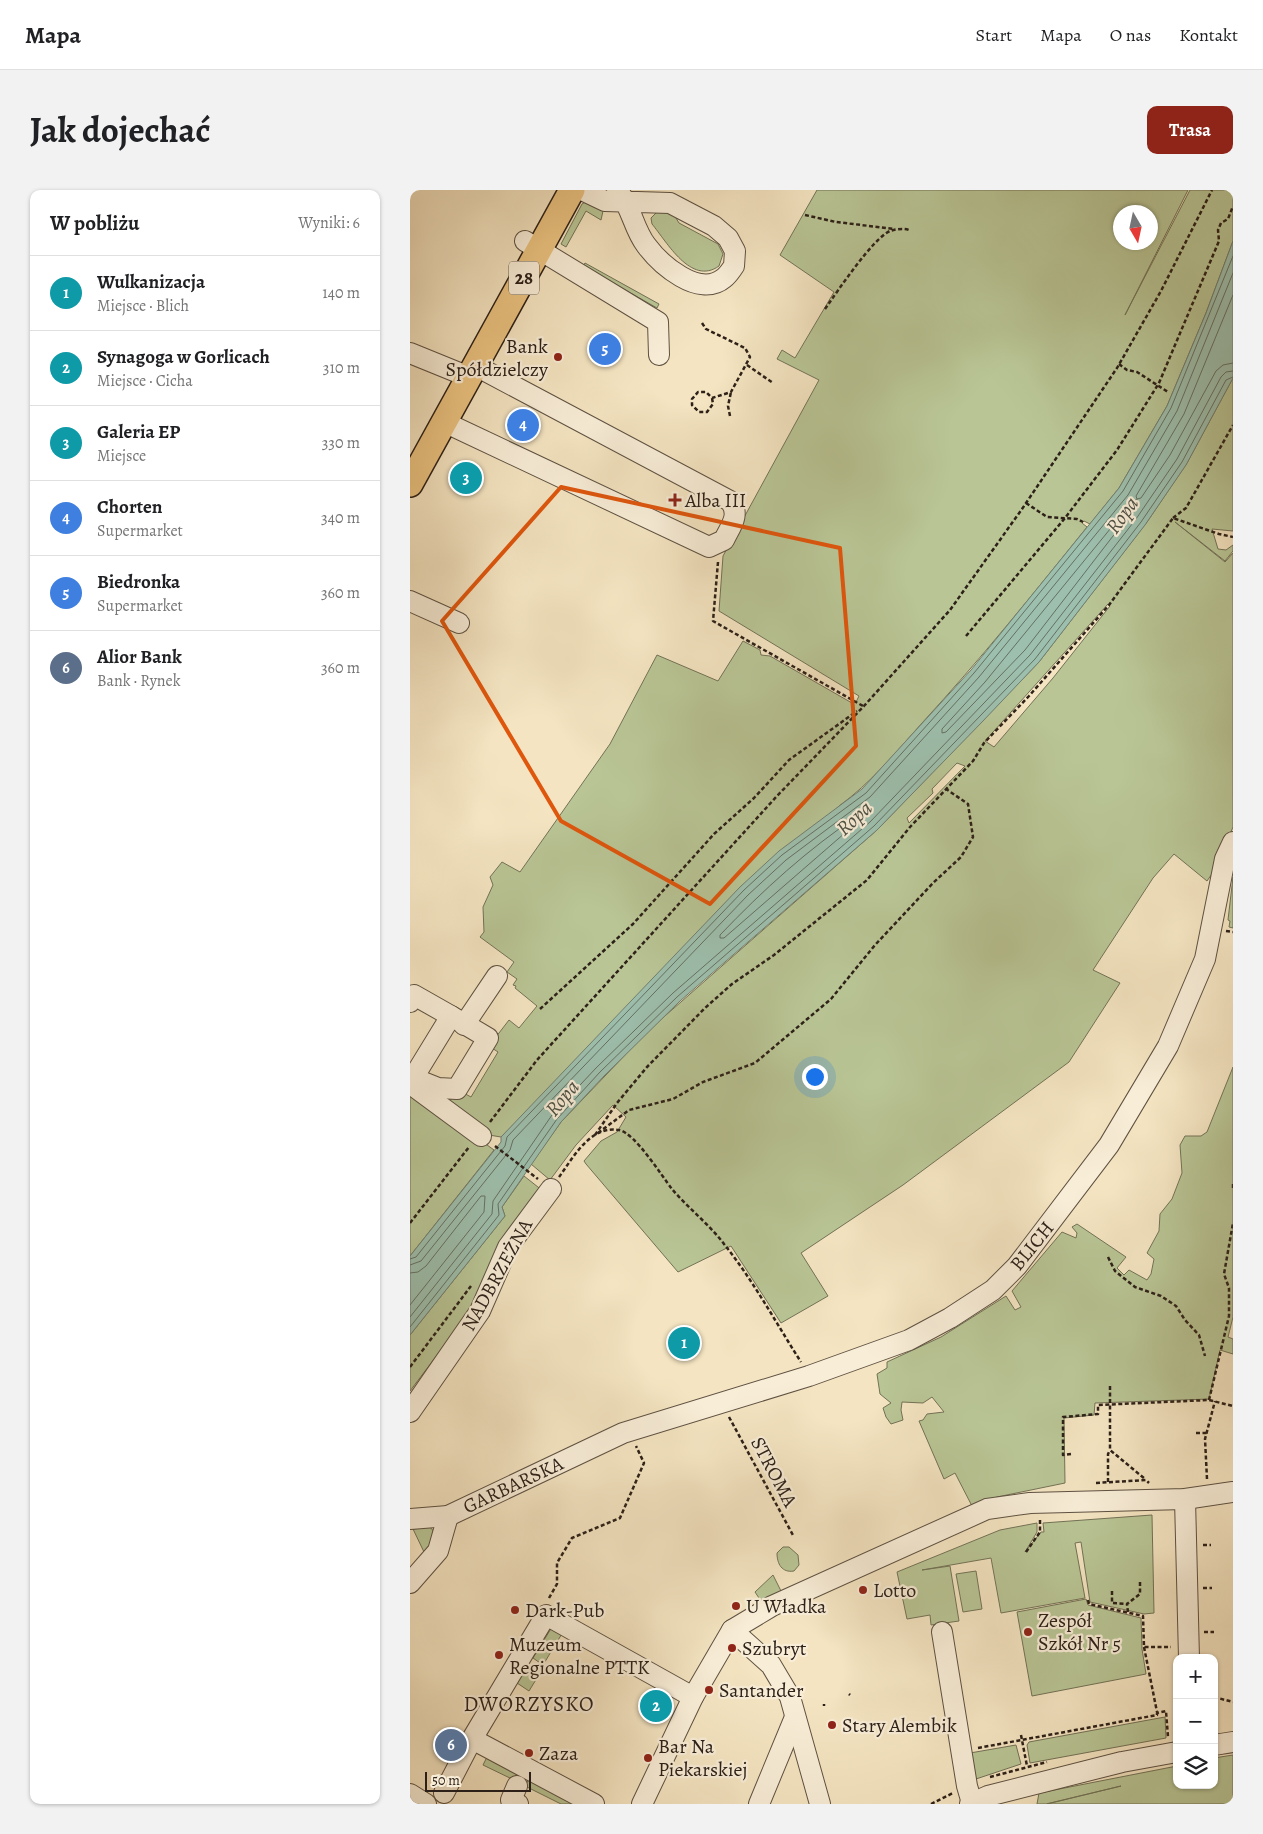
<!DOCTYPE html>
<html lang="pl">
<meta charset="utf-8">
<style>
body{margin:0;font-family:Alegreya,serif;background:#f2f2f2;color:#202124}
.controls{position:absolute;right:15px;bottom:15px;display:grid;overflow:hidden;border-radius:10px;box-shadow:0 1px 4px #0004}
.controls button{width:45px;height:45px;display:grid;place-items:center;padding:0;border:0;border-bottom:1px solid #e0e0e0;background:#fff;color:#202124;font:25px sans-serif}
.compass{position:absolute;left:703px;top:15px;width:45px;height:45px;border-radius:50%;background:#fff;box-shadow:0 1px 4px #0004;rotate:171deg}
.scale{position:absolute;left:15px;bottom:12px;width:106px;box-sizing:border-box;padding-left:5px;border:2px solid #2c2018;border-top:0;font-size:14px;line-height:18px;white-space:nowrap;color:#2c2018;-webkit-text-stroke:4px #f8edd7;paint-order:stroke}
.you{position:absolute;left:404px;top:886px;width:18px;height:18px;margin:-12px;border:4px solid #fff;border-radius:50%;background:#1a73e8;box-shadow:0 0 0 8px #1a73e833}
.badge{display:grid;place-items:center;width:32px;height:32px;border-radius:50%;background:#8f2418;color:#fff;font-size:16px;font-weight:700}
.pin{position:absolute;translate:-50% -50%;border:2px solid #fff;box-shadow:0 1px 5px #0006}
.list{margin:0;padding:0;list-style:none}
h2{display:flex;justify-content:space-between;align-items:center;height:65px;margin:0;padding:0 20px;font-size:21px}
h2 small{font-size:16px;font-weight:400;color:#757577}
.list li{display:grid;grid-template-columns:32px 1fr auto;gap:15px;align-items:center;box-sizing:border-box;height:75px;padding:0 20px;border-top:1px solid #e0e0e0}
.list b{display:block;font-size:19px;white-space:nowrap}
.list p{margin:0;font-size:16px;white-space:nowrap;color:#757577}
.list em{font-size:16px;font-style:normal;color:#757577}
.icon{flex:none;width:28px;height:28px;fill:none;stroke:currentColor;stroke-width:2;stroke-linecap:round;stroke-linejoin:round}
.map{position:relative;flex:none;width:823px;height:1614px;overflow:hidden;border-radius:10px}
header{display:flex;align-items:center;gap:30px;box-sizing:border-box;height:70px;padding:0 25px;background:#fff;border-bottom:1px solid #e0e0e0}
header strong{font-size:24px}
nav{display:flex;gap:28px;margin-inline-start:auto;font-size:18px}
.intro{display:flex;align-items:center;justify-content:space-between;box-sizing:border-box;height:120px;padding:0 30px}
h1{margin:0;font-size:35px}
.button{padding:12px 22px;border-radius:10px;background:#8f2418;color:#fff;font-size:18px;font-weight:700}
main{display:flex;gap:30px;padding:0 30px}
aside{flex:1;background:#fff;border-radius:10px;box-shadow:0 1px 4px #0004}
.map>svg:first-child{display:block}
</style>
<header>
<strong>Mapa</strong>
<nav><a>Start</a><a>Mapa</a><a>O nas</a><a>Kontakt</a></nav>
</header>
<div class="intro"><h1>Jak dojechać</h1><a class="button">Trasa</a></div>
<main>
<aside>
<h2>W pobliżu<small>Wyniki: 6</small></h2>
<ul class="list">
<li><span class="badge" style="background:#0f9aa8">1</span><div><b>Wulkanizacja</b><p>Miejsce · Blich</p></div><em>140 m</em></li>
<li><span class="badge" style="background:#0f9aa8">2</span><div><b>Synagoga w Gorlicach</b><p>Miejsce · Cicha</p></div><em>310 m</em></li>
<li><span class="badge" style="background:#0f9aa8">3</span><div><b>Galeria EP</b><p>Miejsce</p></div><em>330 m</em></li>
<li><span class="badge" style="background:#3f7fe0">4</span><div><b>Chorten</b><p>Supermarket</p></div><em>340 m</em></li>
<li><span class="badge" style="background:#3f7fe0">5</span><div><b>Biedronka</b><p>Supermarket</p></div><em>360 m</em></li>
<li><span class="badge" style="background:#5c6f8a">6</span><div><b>Alior Bank</b><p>Bank · Rynek</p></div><em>360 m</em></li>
</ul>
</aside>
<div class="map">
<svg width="823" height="1614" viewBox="0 0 823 1614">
<rect width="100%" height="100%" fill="#f4e4c1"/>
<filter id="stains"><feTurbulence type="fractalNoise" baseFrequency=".004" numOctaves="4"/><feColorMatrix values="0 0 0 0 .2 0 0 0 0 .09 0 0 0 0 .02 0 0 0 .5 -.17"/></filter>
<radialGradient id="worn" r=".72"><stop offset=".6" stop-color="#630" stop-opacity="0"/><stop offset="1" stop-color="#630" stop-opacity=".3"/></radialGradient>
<!-- green -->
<g fill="#b9c595" stroke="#727256" fill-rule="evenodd">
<path d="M407,0H778L715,125L780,0H823V51L796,123L757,216L709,298L680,334L674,331L672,333L677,337C623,404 570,470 512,533C486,562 461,593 429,616L91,947L79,945L39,912L48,900L61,907L88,862L79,856L99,830L109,838L127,816L105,798L106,796L103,795L107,789L97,782L104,772L70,747L74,742L73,717L83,695L80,687L92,672L110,682L200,554L247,465L308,491L333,451L350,460L351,465L360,466L442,513L446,512L449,506L309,421L313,366L409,190L367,169L372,160L385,168L424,102L370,65ZM710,22H740V52H710Z"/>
<polygon points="177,11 189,14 193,21 191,30 176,21 156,57 151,54 172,14"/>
<path d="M247,22L263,23L269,33L308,54L313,64L309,76C281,96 257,52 242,34L241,28Z"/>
<polygon points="175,73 249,114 247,118 173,76"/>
<path d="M823,188V341L802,339L808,359L816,360L823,355V361L815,371L765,332L815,372L823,363V637L806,678L797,691L764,664L743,688L683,780L710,793L659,872L493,995L391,1063L418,1106L371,1133L321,1056L268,1082L176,974L174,971L191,951L207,942L216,927L203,915L166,955L140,990L121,974L151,932L239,840L467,640L629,472L737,332L777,273ZM698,414L700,416L643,488L584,557L575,551ZM547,573L555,576L499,633L497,628L523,603L522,599Z"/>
<polygon points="823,687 823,738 819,737 820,731 818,730"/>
<polygon points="823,877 823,1127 818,1147 823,1149 823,1164 810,1160 799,1209 685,1213 684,1225 654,1228 655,1293 587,1307 562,1316 545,1283 534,1289 509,1231 513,1230 517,1224 534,1222 522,1207 513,1213 492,1212 491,1220 493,1230 481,1234 476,1227 473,1218 481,1213 470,1204 467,1184 477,1178 477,1172 531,1147 596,1106 605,1120 611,1117 602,1101 652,1042 666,1048 667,1043 662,1037 667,1034 716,1067 707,1078 714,1085 719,1080 737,1090 741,1084 744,1069 737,1063 749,1041 750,1024 762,1009 772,983 770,955 775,946 791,946 797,942"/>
<polygon points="0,899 84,960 0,1066"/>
<polygon points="114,986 133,1001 64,1116 0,1201 0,1145 95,1026 92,1017"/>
<polygon points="742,1325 744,1423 734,1424 680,1412 671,1352 665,1353 675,1408 591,1423 581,1368 512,1380 540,1376 549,1431 521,1435 520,1425 497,1429 487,1382 590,1340 627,1333 627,1342 615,1362 631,1342 634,1342 633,1333"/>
<polygon points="11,1336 20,1337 25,1343 25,1353 14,1362 3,1339 11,1338"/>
<path d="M373,1357H379L388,1365L389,1375L384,1381C372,1383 367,1374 367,1363Z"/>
<polygon points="566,1381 572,1419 553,1422 546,1384"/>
<polygon points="363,1385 371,1401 351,1411 345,1402"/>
<polygon points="676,1409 678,1415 731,1428 732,1459 736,1484 622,1506 607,1422"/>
<polygon points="142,1437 153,1442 133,1475 123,1468"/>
<polygon points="115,1481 127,1488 119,1501 107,1493"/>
<polygon points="755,1527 756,1548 620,1573 617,1555 619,1552"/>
<polygon points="606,1555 611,1574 563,1590 560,1563"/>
<polygon points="823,1565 823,1614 637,1614 711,1596 636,1614 627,1614 629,1603 767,1576 767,1595 804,1595 804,1568"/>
<polygon points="77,1567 107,1583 104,1590 73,1575"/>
<polygon points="119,1589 164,1612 162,1614 151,1614 115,1596"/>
</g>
<!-- water -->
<polygon fill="#9dbfad" stroke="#707f71" points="823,51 823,188 776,275 735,335 629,472 573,531 467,640 270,811 194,886 151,932 92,1017 95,1026 0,1145 0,1066 91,952 91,947 330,697 369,661 452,599 561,480 709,298 757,216 796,123"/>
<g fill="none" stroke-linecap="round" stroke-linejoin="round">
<!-- shore -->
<g stroke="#647062" stroke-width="1">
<polyline points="823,105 774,224 726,306 727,309 731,308 760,265 806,181 813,175 823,173"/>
<polygon points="727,310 720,324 615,460 536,542 532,543 532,539 575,492 723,311"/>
<path d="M449,625H452L451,629L314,748H310V745C353,700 398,659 449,625Z"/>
<polyline points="0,1069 6,1067 95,956 97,947 334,700 372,665 456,603 564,483 713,301 761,218 823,66"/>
<polyline points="0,1075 11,1071 100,960 103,950 338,705 376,670 460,607 569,487 718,305 767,221 823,83"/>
<polyline points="0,1083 8,1082 16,1076 71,1006 75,1006 74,1022 0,1115"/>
<polyline points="0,1127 82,1024 83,1011 142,925 186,878 263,803 460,632 620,465 726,329 767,269 811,187 816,182 823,181"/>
<polyline points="0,1137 89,1025 88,1014 147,929 190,882 267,807 464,636 625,469 731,332 772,272 816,190 823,187"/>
</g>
<defs>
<g id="minor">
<path d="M172,0L195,11L260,13L304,36L318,48L325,61L324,76C321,80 318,85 314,88C289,109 250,74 236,55C223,38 222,17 207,0"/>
<polyline points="115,51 248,132 249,165"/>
<polyline points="0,163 59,187"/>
<path d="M34,232L299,357L314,350C320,337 331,325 320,311L66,176"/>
<polyline points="0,411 49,433"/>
<polyline points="0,812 4,805 41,826 0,893"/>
<polyline points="54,835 87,786"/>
<polyline points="3,888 28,898 47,899 78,848 41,826"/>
<polyline points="2,895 71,946"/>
<polyline points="0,1222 70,1121 98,1057 141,999"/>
<polyline points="775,1309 779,1468"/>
<polyline points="0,1329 38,1326 213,1243 399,1186 499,1150 540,1128 583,1100 607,1076 699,955 758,856 795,769 815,669 823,652"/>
<polyline points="0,1393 28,1361 38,1326"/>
<polyline points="322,1440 361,1475 380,1507 410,1614"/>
<polyline points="532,1442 557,1596 562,1613"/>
<polyline points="804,1555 823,1552"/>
<polyline points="107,1596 101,1610 108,1614"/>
<polyline points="34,1603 59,1555"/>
<polyline points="0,1604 16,1614"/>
<polyline points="184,1614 62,1549 136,1425 283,1507"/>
<polyline points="232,1614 283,1507 322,1440 362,1416 577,1319 620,1313 775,1309 823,1302"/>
<polyline points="349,1614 385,1527"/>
<polyline points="560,1614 578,1606 712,1572 767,1562"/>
</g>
<polyline id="major" points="0,294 162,0"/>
</defs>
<!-- minor casing -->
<use href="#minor" stroke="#5e5142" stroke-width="22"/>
<!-- major casing -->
<use href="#major" stroke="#2c2018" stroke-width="28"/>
<!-- path -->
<g stroke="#2c2018" stroke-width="2.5" stroke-dasharray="4 2.5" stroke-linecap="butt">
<polyline points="395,25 426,32 485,39"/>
<path d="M415,119C427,102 463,48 480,41C486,39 494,38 499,40"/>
<polyline points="292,133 296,139 335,158 340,167 321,202 302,208 296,202 288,202 282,209 282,215 289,222 297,222 303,214 302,208"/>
<polyline points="709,174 717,180 727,182 758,202"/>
<polyline points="337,175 363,193"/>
<polyline points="320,226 318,216 321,202"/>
<polyline points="616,313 637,327 667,329 673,332"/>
<polyline points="763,328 776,318 823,235"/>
<polyline points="308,372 303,431 453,516"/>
<polyline points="556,446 655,328 707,260 749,193 809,51 808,40 811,33 818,29 823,16"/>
<polyline points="816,741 823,742"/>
<polyline points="130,819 223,734 304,644 344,608 379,570 447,521"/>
<polyline points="80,932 127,870 367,606 454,516 540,420 612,319 707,178 751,101 802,0"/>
<polyline points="188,943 219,920 263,909 293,892 345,873 421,809 465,755 523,693 551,667 563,647 558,614 536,599"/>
<polyline points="185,945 207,913 237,877 295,818 322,794 364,765 457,690 500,637 563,571 574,553 619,506 699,415 763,328 809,344 823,347"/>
<polyline points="85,956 128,989"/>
<path d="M149,987C163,968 180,935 209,940C225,943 251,985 262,999C278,1018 299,1034 314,1054C343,1090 366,1133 391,1172"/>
<polyline points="823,994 823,1000"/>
<polyline points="0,1033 59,957"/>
<polyline points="698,1067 705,1081 725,1097 751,1106 766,1116 775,1130 789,1145 795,1166"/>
<polyline points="0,1177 61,1096"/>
<polyline points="700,1196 700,1260 735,1289"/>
<polyline points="799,1210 819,1126 819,1098 814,1084 823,1033"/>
<polyline points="319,1227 384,1347"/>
<polyline points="786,1243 797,1243"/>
<polyline points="661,1264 653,1265 653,1227 688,1224 688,1215 799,1210 823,1216"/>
<polyline points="797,1289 795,1249 805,1211"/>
<polyline points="698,1292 698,1264 700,1260"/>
<polyline points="686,1293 736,1290 739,1293"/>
<polyline points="793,1355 801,1355"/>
<polyline points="616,1362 630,1342 630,1330"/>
<polyline points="793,1398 802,1398"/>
<polyline points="702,1401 702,1413 717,1414"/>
<polyline points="139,1408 147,1394 147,1373 162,1348 210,1328 234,1273 226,1256"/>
<polyline points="678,1410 679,1414 733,1426 734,1457 761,1457"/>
<polyline points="718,1422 717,1414 730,1404 730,1390"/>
<polyline points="794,1442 804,1442"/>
<polyline points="734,1457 747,1522"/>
<polyline points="439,1504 440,1505"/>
<polyline points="804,1507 823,1512"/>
<polyline points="414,1514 414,1516"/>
<polyline points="611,1545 617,1576"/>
<polyline points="568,1558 747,1525 747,1523 756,1521 758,1547"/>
<polyline points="580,1587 637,1572"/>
<polyline points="521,1614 543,1603"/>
</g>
<!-- minor -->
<use href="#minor" stroke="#f8edd7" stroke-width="20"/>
<!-- major -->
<use href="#major" stroke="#eac280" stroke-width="25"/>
</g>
<!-- marked area -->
<path fill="none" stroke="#df560d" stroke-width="4" stroke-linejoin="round" d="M151,297L430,358L446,556L300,714L151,631L32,431Z"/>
<!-- markers -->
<g fill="#8f2418" stroke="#f8edd7" stroke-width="2">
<circle cx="148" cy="167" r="5"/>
<path d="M262.5 302.5h5v5h5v5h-5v5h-5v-5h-5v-5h5z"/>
<circle cx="453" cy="1400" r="5"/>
<circle cx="326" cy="1416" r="5"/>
<circle cx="105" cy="1420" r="5"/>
<circle cx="618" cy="1442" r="5"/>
<circle cx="322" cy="1458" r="5"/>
<circle cx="89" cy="1465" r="5"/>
<circle cx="299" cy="1500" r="5"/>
<circle cx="422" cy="1535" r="5"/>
<circle cx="119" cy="1563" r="5"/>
<circle cx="238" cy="1568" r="5"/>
</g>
<g text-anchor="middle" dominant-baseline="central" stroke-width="4.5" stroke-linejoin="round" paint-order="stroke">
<!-- shield labels -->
<rect fill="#f8edd7" stroke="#695e51" stroke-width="1" x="99" y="71.5" width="30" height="33" rx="4"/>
<g font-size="19" font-weight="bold" fill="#2c2018">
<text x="114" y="88">28</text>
</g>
<!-- poi labels -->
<g font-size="20" fill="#2c2018" stroke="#f8edd7" text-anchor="start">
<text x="138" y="156" text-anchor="end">Bank<tspan x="138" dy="23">Spółdzielczy</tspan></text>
<text x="275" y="310">Alba III</text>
<text x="463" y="1400">Lotto</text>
<text x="336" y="1416">U Władka</text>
<text x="115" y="1420">Dark-Pub</text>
<text x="628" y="1430">Zespół<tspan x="628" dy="23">Szkół Nr 5</tspan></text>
<text x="99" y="1454">Muzeum<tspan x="99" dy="23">Regionalne PTTK</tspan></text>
<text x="332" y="1458">Szubryt</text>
<text x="309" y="1500">Santander</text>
<text x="432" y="1535">Stary Alembik</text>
<text x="248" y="1556">Bar Na<tspan x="248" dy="23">Piekarskiej</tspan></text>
<text x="129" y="1563">Zaza</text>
</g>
<!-- street labels -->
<g font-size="20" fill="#2c2018" stroke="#f8edd7">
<text transform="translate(622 1056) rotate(-51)">BLICH</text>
<text transform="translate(87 1085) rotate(-61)">NADBRZEŻNA</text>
<text transform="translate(364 1282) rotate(62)">STROMA</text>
<text transform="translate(103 1295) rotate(-25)">GARBARSKA</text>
</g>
<!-- water labels -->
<g font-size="21" font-style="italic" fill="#4e5045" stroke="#f8edd7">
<text transform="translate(712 325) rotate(-54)">Ropa</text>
<text transform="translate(444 628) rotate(-43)">Ropa</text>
<text transform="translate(152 908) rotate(-50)">Ropa</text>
</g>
<!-- neighbourhood labels -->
<g font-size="21" letter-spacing="1" fill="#2c2018" stroke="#f8edd7">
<text x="119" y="1514">DWORZYSKO</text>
</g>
</g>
<rect width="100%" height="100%" filter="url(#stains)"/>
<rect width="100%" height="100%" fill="url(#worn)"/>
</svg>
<div class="controls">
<button>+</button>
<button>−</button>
<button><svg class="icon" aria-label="layers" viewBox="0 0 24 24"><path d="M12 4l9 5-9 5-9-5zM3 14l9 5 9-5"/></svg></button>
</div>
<svg class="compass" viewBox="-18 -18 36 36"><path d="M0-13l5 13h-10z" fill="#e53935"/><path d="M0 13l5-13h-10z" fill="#757577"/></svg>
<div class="scale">50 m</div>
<div class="you"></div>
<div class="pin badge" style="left:274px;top:1153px;background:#0f9aa8">1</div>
<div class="pin badge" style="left:246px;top:1516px;background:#0f9aa8">2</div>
<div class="pin badge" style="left:56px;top:288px;background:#0f9aa8">3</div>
<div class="pin badge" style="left:113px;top:235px;background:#3f7fe0">4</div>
<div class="pin badge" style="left:195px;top:159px;background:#3f7fe0">5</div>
<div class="pin badge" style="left:41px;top:1555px;background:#5c6f8a">6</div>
</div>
</main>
